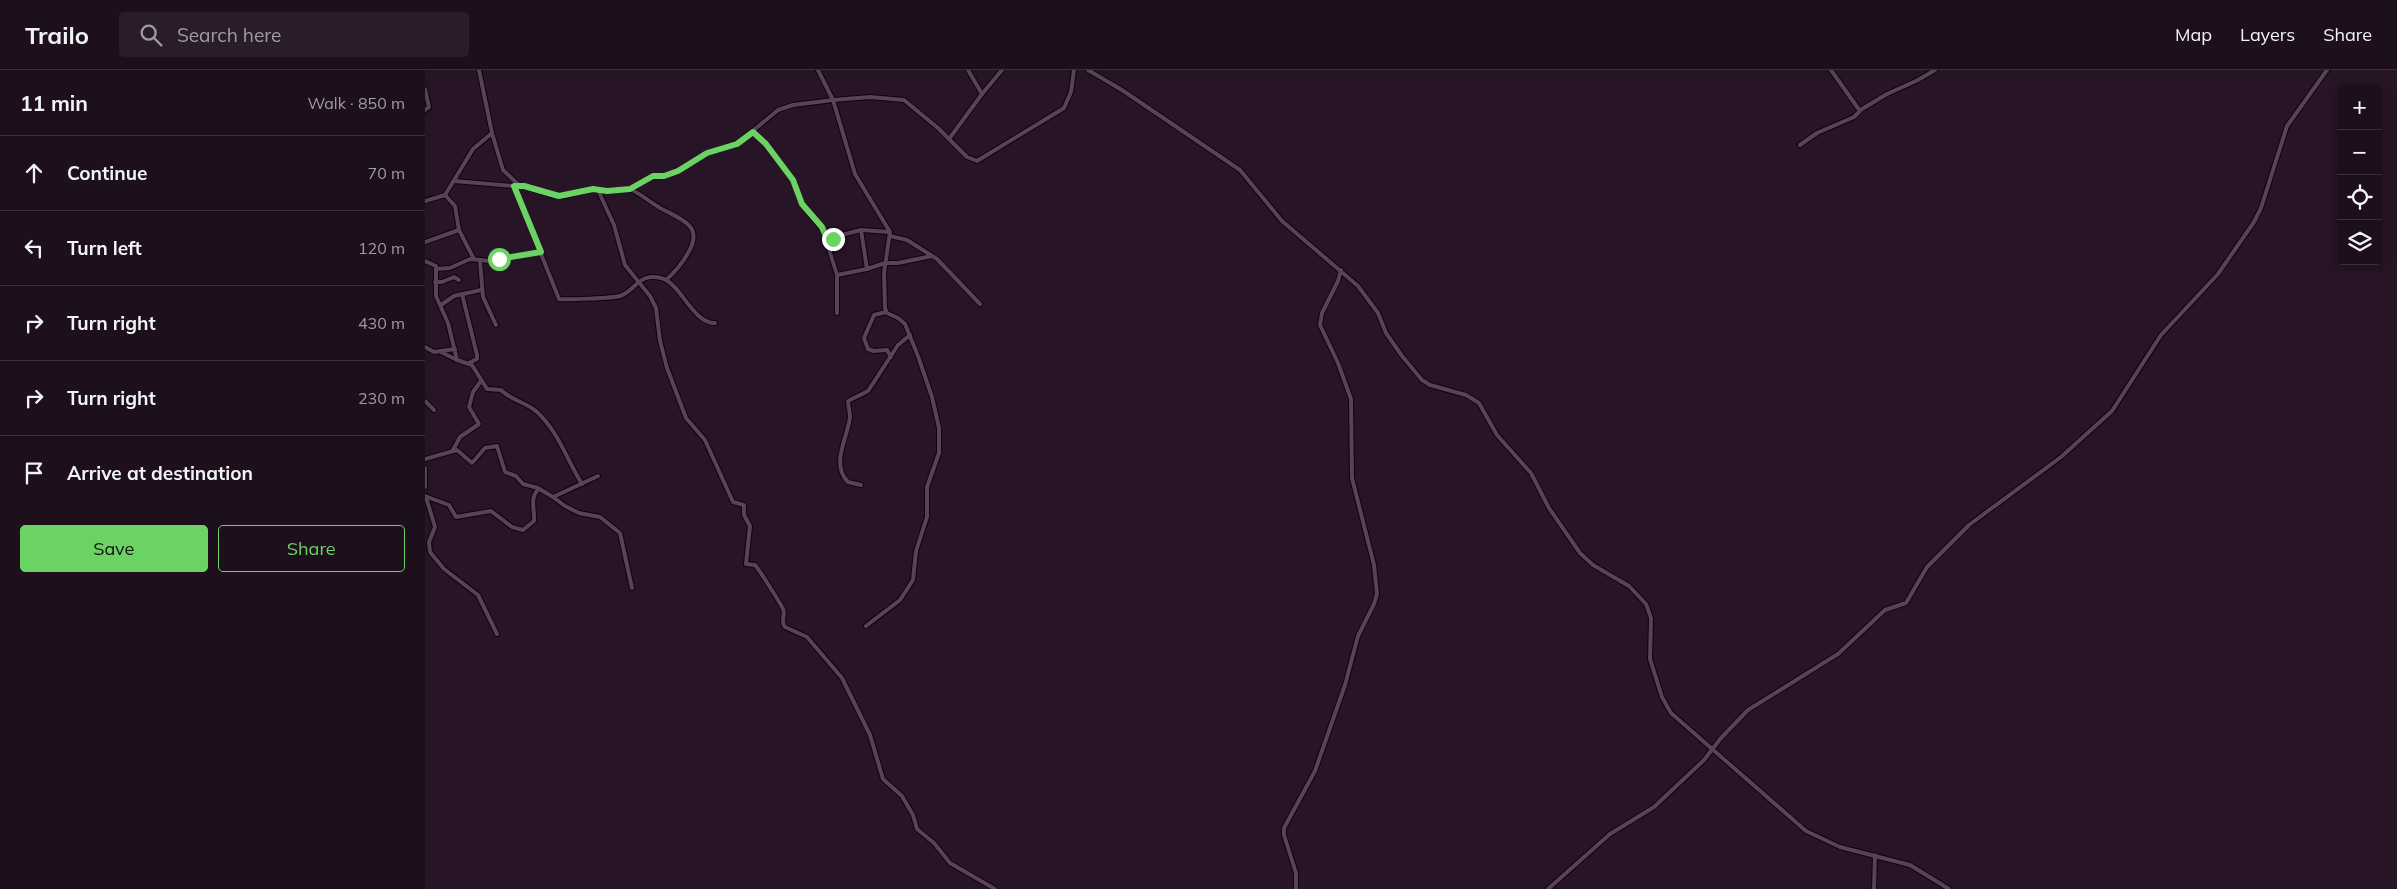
<!DOCTYPE html>
<meta charset="utf-8">
<style>
body{margin:0;font-family:Mulish,sans-serif;background:#2a1d29;color:#f1f3f6}
.controls{position:absolute;right:15px;top:15px;display:grid;overflow:hidden;border-radius:5px;box-shadow:0 2px 12px #0003}
.controls button{width:45px;height:45px;display:grid;place-items:center;padding:0;border:0;border-bottom:1px solid #3b2f3b;background:#1d0f1c;color:#f1f3f6;font:25px sans-serif}
.stop{position:absolute;width:15px;height:15px;margin:-11px;border:4px solid #6bd363;border-radius:50%;background:#fff}
.stop.end{background:#6bd363;border-color:#fff;box-shadow:0 1px 5px #0008}
.list{margin:0;padding:0;list-style:none}
h2{display:flex;justify-content:space-between;align-items:center;height:65px;margin:0;padding:0 20px;font-size:21px}
h2 small{font-size:16px;font-weight:400;color:#a09ca3}
.list li{display:grid;grid-template-columns:32px 1fr auto;gap:15px;align-items:center;box-sizing:border-box;height:75px;padding:0 20px;border-top:1px solid #3b2f3b}
.list b{display:block;font-size:19px;white-space:nowrap}
.list em{font-size:16px;font-style:normal;color:#a09ca3}
.actions{display:flex;gap:10px;padding:15px 20px}
.actions a{flex:1;padding:11px 0;border:1px solid #6bd363;border-radius:5px;text-align:center;font-size:18px;color:#6bd363}
.actions .main{background:#6bd363;color:#111}
.icon{flex:none;width:28px;height:28px;fill:none;stroke:currentColor;stroke-width:2;stroke-linecap:round;stroke-linejoin:round}
.map{position:relative;flex:none;width:1972px;height:819px;overflow:hidden}
header{display:flex;align-items:center;gap:30px;box-sizing:border-box;height:70px;padding:0 25px;background:#1d0f1c;border-bottom:1px solid #3b2f3b}
header strong{font-size:24px}
nav{display:flex;gap:28px;margin-inline-start:auto;font-size:18px}
.search{width:350px;height:45px;background:#2a1d29;display:flex;align-items:center;gap:12px;box-sizing:border-box;padding:0 18px;border-radius:5px;color:#a09ca3;font-size:19px}
main{display:flex}
aside{flex:1;background:#1d0f1c}
.map>svg:first-child{display:block}
</style>
<header>
<strong>Trailo</strong>
<div class="search"><svg class="icon" aria-label="search" viewBox="0 0 24 24"><circle cx="10" cy="10" r="6"/><path d="M15 15l6 6"/></svg>Search here</div>
<nav><a>Map</a><a>Layers</a><a>Share</a></nav>
</header>
<main>
<aside>
<h2>11 min<small>Walk · 850 m</small></h2>
<ul class="list">
<li><svg class="icon" aria-label="ahead" viewBox="0 0 24 24"><path d="M12 20V5M6 11l6-6 6 6"/></svg><div><b>Continue</b></div><em>70 m</em></li>
<li><svg class="icon" aria-label="left" viewBox="0 0 24 24"><path d="M17 20v-9H6M10 6l-5 5 5 5"/></svg><div><b>Turn left</b></div><em>120 m</em></li>
<li><svg class="icon" aria-label="right" viewBox="0 0 24 24"><path d="M7 20v-9h11M14 6l5 5-5 5"/></svg><div><b>Turn right</b></div><em>430 m</em></li>
<li><svg class="icon" aria-label="right" viewBox="0 0 24 24"><path d="M7 20v-9h11M14 6l5 5-5 5"/></svg><div><b>Turn right</b></div><em>230 m</em></li>
<li><svg class="icon" aria-label="arrive" viewBox="0 0 24 24"><path d="M6 21V4h12l-3 4 3 4H6"/></svg><div><b>Arrive at destination</b></div></li>
</ul>
<div class="actions"><a class="main">Save</a><a>Share</a></div>
</aside>
<div class="map">
<svg width="1972" height="819" viewBox="0 0 1972 819">
<rect width="100%" height="100%" fill="#271426"/>
<g fill="none" stroke-linecap="round" stroke-linejoin="round">
<defs>
<g id="minor">
<polyline points="54,0 67,63 78,100 94,115 126,125 139,126 168,119 182,121 205,119 228,106 239,106 253,101 282,83 312,74 353,40 368,35 408,30 445,27 479,30 513,58 542,87 552,91 639,38 646,22 649,0"/>
<polyline points="393,0 408,30 430,104 465,162 459,203 460,238 462,243 473,248 480,254 493,286 507,327 514,358 514,383 502,417 502,447 491,481 488,510 475,530 441,556"/>
<polyline points="543,0 557,24"/>
<polyline points="663,0 697,20 815,100 857,151 933,216 953,243 961,263 977,286 997,310 1005,315 1041,325 1054,333 1072,365 1106,403 1124,438 1155,483 1168,495 1204,516 1221,534 1226,548 1225,589 1237,627 1246,643 1381,761 1415,777 1485,795 1524,819"/>
<polyline points="1406,0 1435,41"/>
<polyline points="0,19 4,37 0,40"/>
<polyline points="328,62 341,74 368,110 377,134 398,160 412,205 412,243"/>
<polyline points="524,69 557,24 577,0"/>
<polyline points="1375,75 1392,63 1429,47 1437,39 1462,24 1493,10 1510,0"/>
<polyline points="29,111 89,116"/>
<path d="M89,116L134,229C142,230 188,228 195,226C212,220 212,203 236,208C256,213 267,253 290,253"/>
<path d="M205,119C216,124 225,132 235,138C255,149 280,155 263,183C257,194 250,202 241,210"/>
<path d="M173,120L189,155L200,195L225,226L231,238L235,271L242,298L261,348L280,370L308,432L319,435V445L325,456L321,494L330,495C333,498 356,534 358,539C361,545 355,551 360,557L382,567L417,608L445,665L458,709L477,726L488,745L492,759L509,773L525,793L570,819"/>
<polyline points="20,125 30,136 34,160 49,189"/>
<polyline points="0,131 20,125 48,79 67,63"/>
<polyline points="436,160 442,199"/>
<polyline points="465,166 482,170 512,189 555,234"/>
<polyline points="401,169 436,160 465,162"/>
<polyline points="0,172 34,160"/>
<path d="M0,191L11,196V226L23,253L32,290L47,295L62,319L76,320C87,331 101,332 112,342C133,361 142,390 157,414"/>
<polyline points="55,191 58,227 71,255"/>
<polyline points="11,199 25,198 45,189 65,191 116,182"/>
<polyline points="412,205 442,199 460,193 473,193 507,186"/>
<polyline points="10,212 17,212 29,207 34,210"/>
<polyline points="37,224 52,285 52,289 44,293"/>
<polyline points="16,235 29,226 56,220"/>
<polyline points="461,242 449,245 439,268 443,279 449,281 462,280 466,287"/>
<polyline points="0,277 9,282 30,279"/>
<polyline points="16,282 32,290"/>
<polyline points="0,331 9,340"/>
<polyline points="28,380 35,367 54,354 44,337 48,322 56,311"/>
<polyline points="0,389 32,380 47,393 60,378 72,376 80,402 91,406 98,414 113,418 128,427 173,406"/>
<polyline points="0,398 0,417"/>
<path d="M436,415L423,412C405,394 423,367 425,347C425,342 423,336 423,331L443,321L473,275L485,265"/>
<path d="M0,426L24,435L31,447L66,441L87,457L98,460L109,451C110,439 104,427 114,419"/>
<polyline points="1,427 10,457 4,472 5,482 19,499 53,525 72,564"/>
<polyline points="128,427 140,436 154,443 175,447 195,463 207,518"/>
<polyline points="871,819 871,803 859,765 859,758 890,701 920,615 933,566 949,534 952,524 949,495 927,408 926,329 913,293 895,255 897,243 913,211 916,200"/>
<polyline points="1123,819 1185,764 1229,737 1279,690 1296,668 1323,640 1413,584 1460,540 1481,533 1502,497 1544,455 1636,387 1687,341 1736,265 1793,204 1829,152 1836,138 1862,56 1902,0"/>
<polyline points="1449,819 1450,785"/>
</g>
</defs>
<!-- minor casing -->
<use href="#minor" stroke="#0f020f" stroke-width="6"/>
<!-- minor -->
<use href="#minor" stroke="#574256" stroke-width="4"/>
</g>
<g fill="none" stroke-linecap="round" stroke-linejoin="round">
<!-- route -->
<polyline stroke="#6bd363" stroke-width="6" points="74,189 116,182 89,116 99,116 134,126 168,119 182,121 205,119 228,106 239,106 253,101 282,83 312,74 328,62 341,74 368,110 377,134 397,157 402,169 408,169"/>
</g>
</svg>
<div class="controls">
<button>+</button>
<button>−</button>
<button><svg class="icon" aria-label="locate" viewBox="0 0 24 24"><circle cx="12" cy="12" r="6"/><path d="M12 2v4M12 18v4M2 12h4M18 12h4"/></svg></button>
<button><svg class="icon" aria-label="layers" viewBox="0 0 24 24"><path d="M12 4l9 5-9 5-9-5zM3 14l9 5 9-5"/></svg></button>
</div>
<div class="stop" style="left:74px;top:189px"></div>
<div class="stop end" style="left:408px;top:169px"></div>
</div>
</main>
